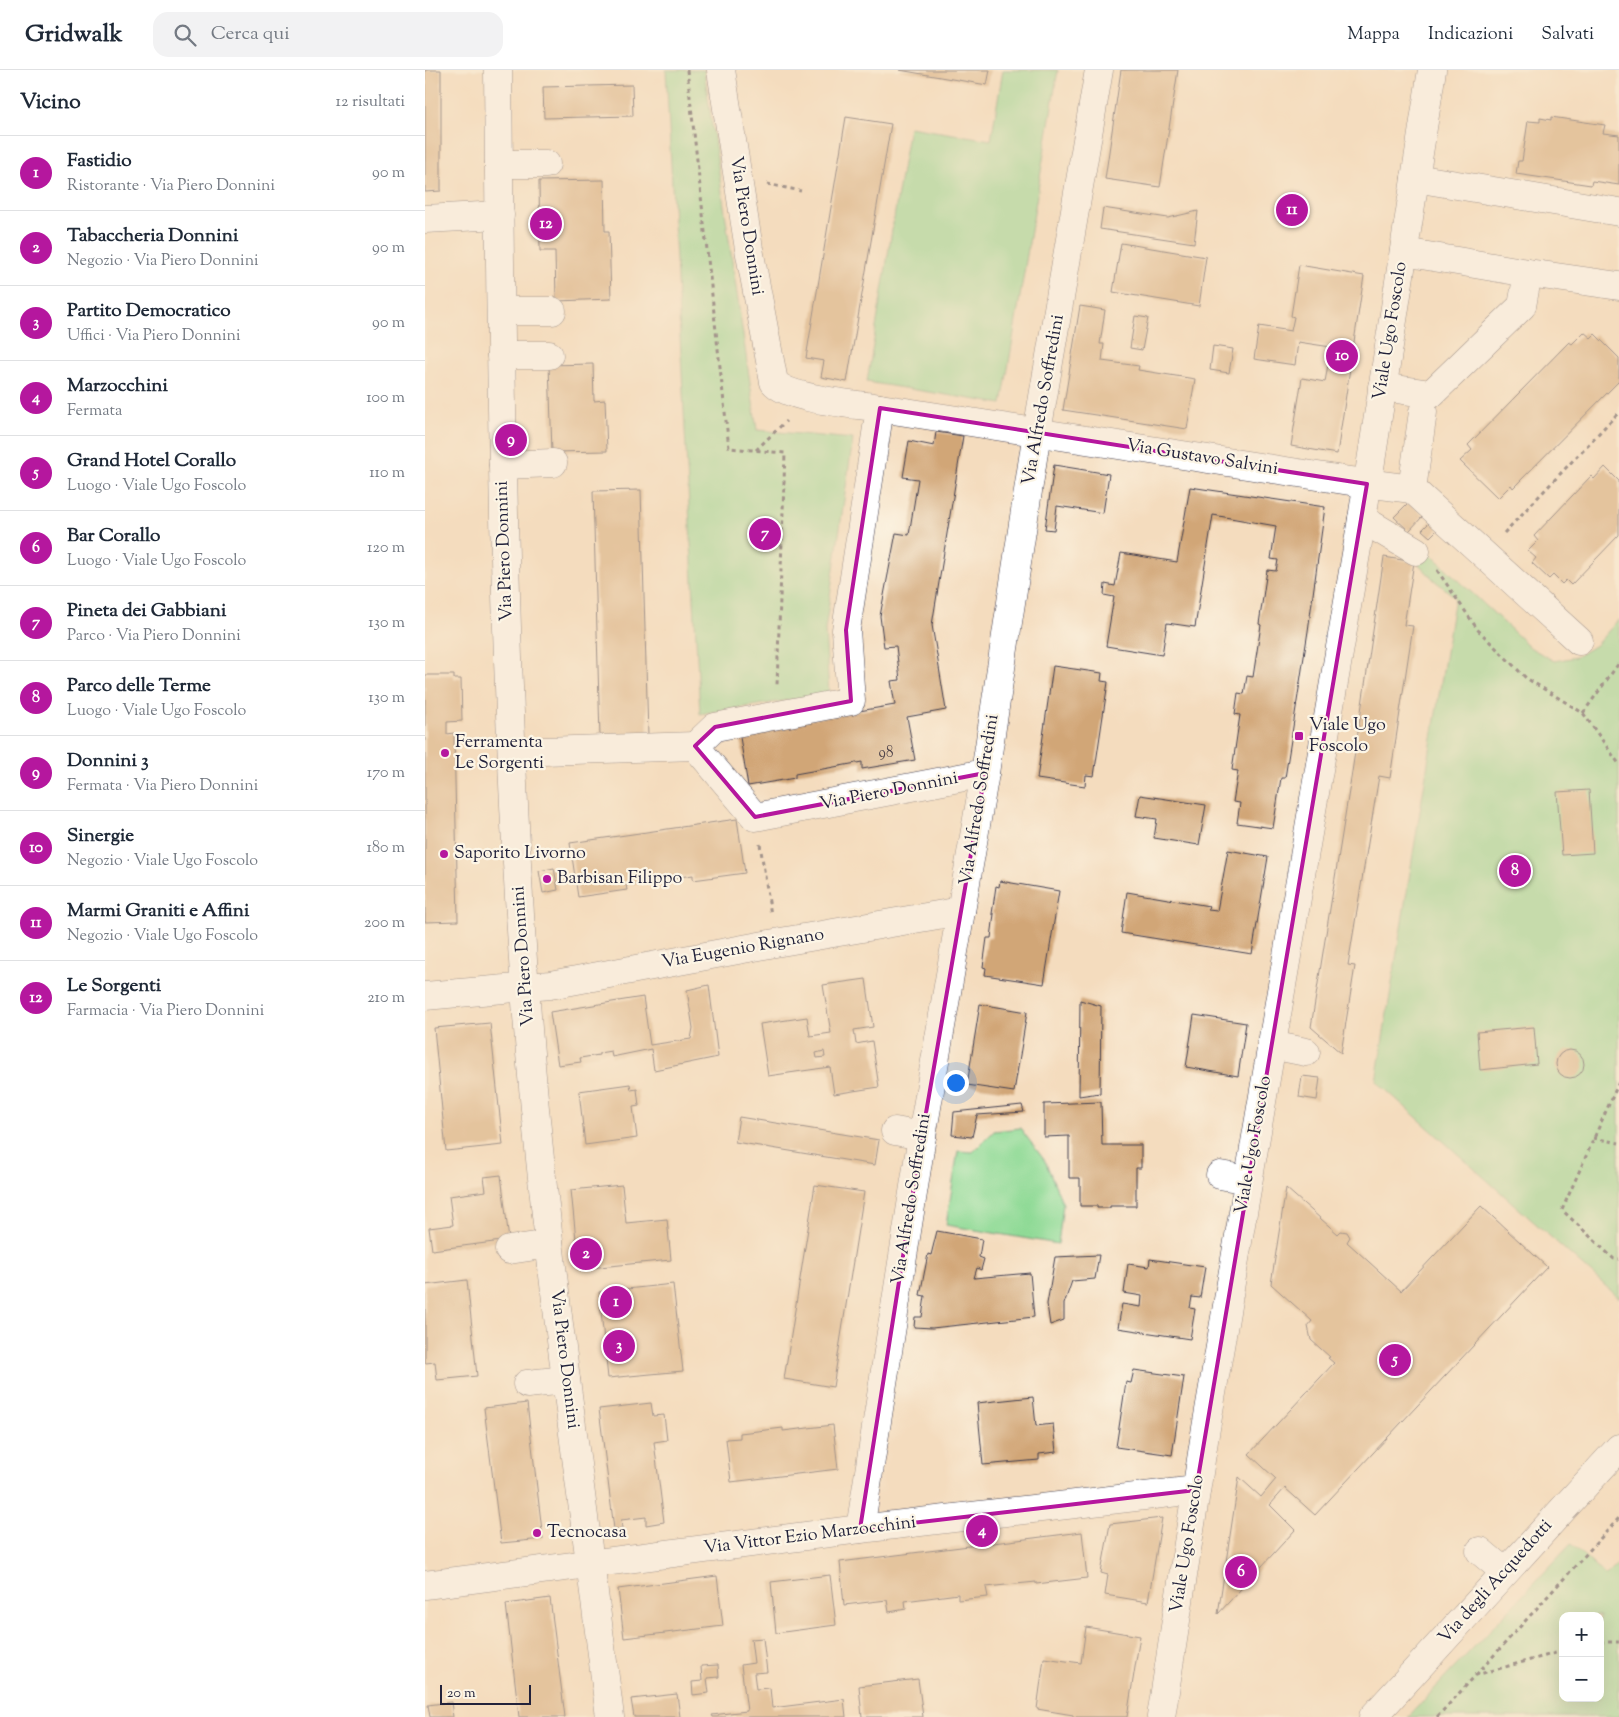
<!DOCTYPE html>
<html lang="it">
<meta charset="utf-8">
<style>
body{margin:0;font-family:"Sorts Mill Goudy",serif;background:#f2f2f3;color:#1f2937}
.controls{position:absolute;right:15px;bottom:15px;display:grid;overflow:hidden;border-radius:10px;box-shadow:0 5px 20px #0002}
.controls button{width:45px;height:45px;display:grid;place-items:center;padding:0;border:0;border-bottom:1px solid #e0e1e3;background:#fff;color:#1f2937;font:25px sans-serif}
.scale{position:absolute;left:15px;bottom:12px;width:91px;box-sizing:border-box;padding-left:5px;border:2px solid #22223b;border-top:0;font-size:14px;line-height:18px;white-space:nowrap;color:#22223b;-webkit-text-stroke:4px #fcf5e5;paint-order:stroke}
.you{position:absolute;left:530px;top:1012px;width:18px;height:18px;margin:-12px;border:4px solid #fff;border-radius:50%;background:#1a73e8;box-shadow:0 0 0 8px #1a73e833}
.badge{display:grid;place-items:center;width:32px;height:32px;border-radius:50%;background:#b5179e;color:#fff;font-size:16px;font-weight:700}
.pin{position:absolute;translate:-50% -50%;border:2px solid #fff;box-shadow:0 1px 5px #0006}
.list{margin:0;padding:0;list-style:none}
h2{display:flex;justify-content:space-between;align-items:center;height:65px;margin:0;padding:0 20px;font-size:21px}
h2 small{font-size:16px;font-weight:400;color:#747a83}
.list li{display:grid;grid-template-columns:32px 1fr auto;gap:15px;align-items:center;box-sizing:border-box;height:75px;padding:0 20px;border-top:1px solid #e0e1e3}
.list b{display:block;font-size:19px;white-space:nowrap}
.list p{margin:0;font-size:16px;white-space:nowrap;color:#747a83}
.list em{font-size:16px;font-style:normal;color:#747a83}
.icon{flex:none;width:28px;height:28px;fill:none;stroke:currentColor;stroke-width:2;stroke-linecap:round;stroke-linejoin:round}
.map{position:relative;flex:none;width:1194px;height:1647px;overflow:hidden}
header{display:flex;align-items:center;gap:30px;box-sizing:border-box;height:70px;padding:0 25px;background:#fff;border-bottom:1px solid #e0e1e3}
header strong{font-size:24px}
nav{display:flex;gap:28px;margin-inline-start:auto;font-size:18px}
.search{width:350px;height:45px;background:#f2f2f3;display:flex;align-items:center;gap:12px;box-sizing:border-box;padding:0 18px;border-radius:15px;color:#747a83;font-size:19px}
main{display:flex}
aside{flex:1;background:#fff}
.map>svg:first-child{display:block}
</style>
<header>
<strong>Gridwalk</strong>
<div class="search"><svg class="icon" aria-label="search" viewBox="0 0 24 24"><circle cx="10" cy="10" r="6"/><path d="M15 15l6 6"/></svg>Cerca qui</div>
<nav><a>Mappa</a><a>Indicazioni</a><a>Salvati</a></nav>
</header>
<main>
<aside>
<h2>Vicino<small>12 risultati</small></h2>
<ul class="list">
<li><span class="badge">1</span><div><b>Fastidio</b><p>Ristorante · Via Piero Donnini</p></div><em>90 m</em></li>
<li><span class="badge">2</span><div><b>Tabaccheria Donnini</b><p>Negozio · Via Piero Donnini</p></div><em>90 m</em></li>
<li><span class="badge">3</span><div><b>Partito Democratico</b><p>Uffici · Via Piero Donnini</p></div><em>90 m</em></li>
<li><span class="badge">4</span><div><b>Marzocchini</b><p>Fermata</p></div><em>100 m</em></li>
<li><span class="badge">5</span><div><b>Grand Hotel Corallo</b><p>Luogo · Viale Ugo Foscolo</p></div><em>110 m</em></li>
<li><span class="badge">6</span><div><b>Bar Corallo</b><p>Luogo · Viale Ugo Foscolo</p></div><em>120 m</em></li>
<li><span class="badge">7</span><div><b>Pineta dei Gabbiani</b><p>Parco · Via Piero Donnini</p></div><em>130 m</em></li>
<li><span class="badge">8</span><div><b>Parco delle Terme</b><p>Luogo · Viale Ugo Foscolo</p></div><em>130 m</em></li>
<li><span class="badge">9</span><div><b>Donnini 3</b><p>Fermata · Via Piero Donnini</p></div><em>170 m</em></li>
<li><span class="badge">10</span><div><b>Sinergie</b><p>Negozio · Viale Ugo Foscolo</p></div><em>180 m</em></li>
<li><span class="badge">11</span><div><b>Marmi Graniti e Affini</b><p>Negozio · Viale Ugo Foscolo</p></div><em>200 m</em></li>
<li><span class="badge">12</span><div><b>Le Sorgenti</b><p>Farmacia · Via Piero Donnini</p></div><em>210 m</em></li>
</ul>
</aside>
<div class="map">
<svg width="1194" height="1647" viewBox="0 0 1194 1647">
<rect width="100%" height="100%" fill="#fcf5e5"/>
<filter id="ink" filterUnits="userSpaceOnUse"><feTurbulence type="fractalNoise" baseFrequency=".02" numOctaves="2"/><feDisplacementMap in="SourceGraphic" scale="10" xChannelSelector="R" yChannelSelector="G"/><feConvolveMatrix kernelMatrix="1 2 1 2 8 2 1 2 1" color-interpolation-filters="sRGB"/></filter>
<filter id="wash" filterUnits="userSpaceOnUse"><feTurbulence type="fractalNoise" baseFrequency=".0096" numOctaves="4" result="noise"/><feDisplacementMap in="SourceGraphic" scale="20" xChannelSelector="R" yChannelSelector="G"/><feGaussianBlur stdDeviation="1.12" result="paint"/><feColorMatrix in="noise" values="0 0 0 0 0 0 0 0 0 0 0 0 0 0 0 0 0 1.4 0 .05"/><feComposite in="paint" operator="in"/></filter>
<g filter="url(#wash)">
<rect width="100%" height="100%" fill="#f4dcbe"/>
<!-- green -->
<g fill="#8fda96" stroke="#587e68" fill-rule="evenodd">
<polygon points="241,0 279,0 332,360 428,369 400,560 404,624 275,644"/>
<polygon points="578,0 633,0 577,334 442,312 484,57 566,70"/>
<polygon points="998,477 1106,578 1129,591 1151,587 1171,575 1194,549 1194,1228 951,1011 1030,527 1009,510 988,488"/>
<polygon points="595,1058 620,1091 638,1134 633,1174 521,1155 533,1081 548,1082 569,1061"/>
<path d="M1146,1474L1181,1506L1194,1493V1647H983ZM1138,1546H1175V1628H1138Z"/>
</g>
<g id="blocks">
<!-- building -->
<g fill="#d1a677" fill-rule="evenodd">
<polygon points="0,0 16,0 16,121 0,122"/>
<polygon points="474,0 565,0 562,15"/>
<polygon points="696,0 753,0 735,117 680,109"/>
<polygon points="207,15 208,46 119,48 118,17"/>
<polygon points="421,47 466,54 422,312 396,307 399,291 381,288"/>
<polygon points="1126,47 1180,55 1178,63 1194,65 1194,115 1167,111 1166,115 1091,104 1093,91 1097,91 1103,51 1115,52 1115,48 1126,50"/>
<polygon points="179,110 180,161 184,161 186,229 131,231 130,181 115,181 114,111"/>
<polygon points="678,138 743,148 773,141 769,173 675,159"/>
<polygon points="696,173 781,187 774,236 688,222"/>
<polygon points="874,195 939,206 912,384 866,376 877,308 900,312 906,277 873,272 870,295 829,289 834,256 866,261 869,247 866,246"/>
<polygon points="655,236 680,240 675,274 679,274 677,291 714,296 713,300 770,309 762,359 638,340"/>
<polygon points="710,246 723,248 717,280 705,278"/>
<polygon points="1159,262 1166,268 1170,264 1194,288 1194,311 1088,418 1086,415 1073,428 1035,391 1047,380 1043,375 1144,272 1147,274"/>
<polygon points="788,276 808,279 804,303 785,300"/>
<polygon points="168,294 169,331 180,330 182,381 127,382 124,295"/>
<polygon points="511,362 538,366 507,555 521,640 482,647 490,690 437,699 437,692 370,704 370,708 323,716 314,661 470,635 466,611 475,610 471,576 459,577 455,546 471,463 484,465 493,409 478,407 484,371 509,376"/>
<polygon points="629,395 684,404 678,443 632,436 629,460 620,459"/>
<polygon points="1180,397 1194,411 1194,465 1146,515 1141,510 1137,514 1128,505 1124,509 1107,493 1111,488 1103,481 1113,471 1109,466 1166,406 1169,409"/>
<polygon points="765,417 900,437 883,561 860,708 856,708 848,758 812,753 815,733 808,732 813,701 807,700 815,645 810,644 813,623 819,624 822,606 828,607 836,555 834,554 842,500 851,501 853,490 846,489 851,456 788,445 770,557 742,553 737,585 681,576 689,527 679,525 680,514 690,516 696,483 752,492"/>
<polygon points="216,420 223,665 175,667 168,421"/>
<polygon points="984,432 998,446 984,461 969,447"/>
<polygon points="1006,451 1014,458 1005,467 997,460"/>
<polygon points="959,487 989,492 979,555 988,556 965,708 954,706 923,895 930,896 916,983 886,957 927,702"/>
<polygon points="628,596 677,603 676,611 683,612 669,706 661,705 660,716 612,709"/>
<polygon points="0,605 29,605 29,609 36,609 37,651 22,652 22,664 29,663 33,851 0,852"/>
<polygon points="1164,720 1168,783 1137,785 1132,722"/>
<polygon points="715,725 781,735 774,775 729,768 732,749 711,746"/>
<polygon points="312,749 320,803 268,810 268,805 201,815 202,820 153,827 145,773"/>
<polygon points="803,780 843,787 827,884 696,863 702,822 784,836 783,840 792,841"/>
<polygon points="129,798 133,820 118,823 114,801"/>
<polygon points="575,811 634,821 619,914 560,905 561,898 558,897 562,868 566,868 569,844 567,844 571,816 574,817"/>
<path d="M441,909L448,957L429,960L431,974L447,971L454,1017L409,1024L405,997L343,1006L335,954L382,947L385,966L406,963L398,915ZM399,981L400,987L392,988L391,983Z"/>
<polygon points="284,915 293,987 229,1000 226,979 187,987 186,981 174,983 174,985 155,988 156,992 133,995 125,942 218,927 225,975 266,969 268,958 262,920"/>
<polygon points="655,930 676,936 675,1023 654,1026"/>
<polygon points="555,934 602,942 589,1022 542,1015"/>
<polygon points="769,945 821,953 813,1006 761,997"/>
<polygon points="65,953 78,1075 21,1081 9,958"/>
<polygon points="1109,957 1112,994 1055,1000 1052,962"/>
<circle cx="1145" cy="994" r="14"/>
<polygon points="877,1006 895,1008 892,1030 874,1027"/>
<polygon points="205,1014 206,1020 212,1019 214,1036 208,1037 212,1068 160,1075 154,1021"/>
<polygon points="676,1032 677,1075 716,1075 716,1098 711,1098 711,1136 685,1136 685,1138 672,1138 672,1136 655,1136 655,1108 644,1108 644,1066 619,1067 619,1034"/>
<polygon points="597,1035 599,1042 552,1045 547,1067 527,1065 529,1042"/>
<polygon points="314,1047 454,1070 450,1095 310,1072"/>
<polygon points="76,1105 84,1170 7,1180 4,1158 28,1155 24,1126 61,1121 59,1107"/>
<polygon points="197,1115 201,1153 242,1149 246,1190 154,1199 146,1120"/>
<polygon points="390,1115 439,1122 408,1317 359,1309"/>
<polygon points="861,1118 913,1164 916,1161 922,1162 925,1167 922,1172 976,1221 1056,1136 1122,1197 890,1445 860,1418 845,1435 870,1460 793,1544 814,1407 836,1427 851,1409 824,1384 909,1293 903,1288 905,1287 886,1270 883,1256 887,1251 846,1214"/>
<polygon points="512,1161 557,1169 554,1187 559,1189 556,1200 552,1198 549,1208 605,1203 609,1247 507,1258 489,1257 490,1247 497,1247 500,1226 495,1225 503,1184 506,1185"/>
<polygon points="674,1185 670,1209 647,1211 639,1234 639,1250 625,1255 622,1234 630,1187"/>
<polygon points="725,1189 780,1197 775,1228 767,1227 765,1238 770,1239 765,1269 693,1258 697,1234 716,1237 717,1226 699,1223 703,1194 724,1197"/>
<polygon points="42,1210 52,1306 12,1310 10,1292 0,1293 0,1215"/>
<polygon points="248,1214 258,1301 183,1308 174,1222"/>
<polygon points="709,1300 759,1307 747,1385 691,1377 701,1312 706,1313"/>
<polygon points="608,1327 611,1356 628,1354 631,1382 614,1384 614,1390 558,1395 552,1333"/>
<polygon points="102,1333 118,1469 76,1473 59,1338"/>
<polygon points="226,1333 228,1346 239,1345 242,1370 229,1372 239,1452 221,1455 221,1447 196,1450 197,1458 189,1459 174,1339"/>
<polygon points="408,1355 413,1399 306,1412 301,1369 315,1368 315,1363 358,1358 358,1361"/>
<polygon points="737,1448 723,1532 680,1525 683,1505 676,1503 685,1454"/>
<polygon points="657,1462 662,1508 611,1514 611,1512 561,1517 563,1527 533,1530 533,1524 480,1531 481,1539 464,1542 462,1530 419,1535 415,1492"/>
<polygon points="405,1505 411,1555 351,1563 346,1512"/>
<polygon points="292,1506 298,1556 199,1568 193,1519"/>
<polygon points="125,1528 140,1647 94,1647 81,1534"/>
<polygon points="661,1557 715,1566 702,1647 648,1647 648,1645 612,1639 619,1588 656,1593"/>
<polygon points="338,1568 342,1602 329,1603 331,1619 345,1618 347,1638 419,1629 421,1647 288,1647 287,1645 322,1641 316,1595 329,1593 326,1569"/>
<polygon points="293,1595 294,1607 282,1608 284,1623 268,1625 267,1612 277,1611 276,1596"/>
<polygon points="493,1609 498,1647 437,1647 434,1616"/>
<polygon points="252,1624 255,1647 209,1647 206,1629"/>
<polygon points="26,1632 28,1647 5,1647 3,1635"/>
</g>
</g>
</g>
<g filter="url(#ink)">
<use href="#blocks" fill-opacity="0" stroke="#423e4f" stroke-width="1"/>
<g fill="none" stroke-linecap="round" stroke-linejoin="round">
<defs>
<g id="minor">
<path d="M73,0C76,315 78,631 102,946C120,1181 156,1414 185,1647"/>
<polyline points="74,94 121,94"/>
<polyline points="990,108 1194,142"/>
<polyline points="0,149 75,145"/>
<polyline points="979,182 1103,203 1194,216"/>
<polyline points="76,241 127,241"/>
<polyline points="76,285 124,285"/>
<polyline points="957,317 1006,324 1097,236 1103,203"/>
<polyline points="455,338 925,411 987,419 1154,571"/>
<polyline points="78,395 128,393"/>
<polyline points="987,419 998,342"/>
<polyline points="937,449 991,481"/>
<path d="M270,676L290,657L426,631L421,560L455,338C431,334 364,330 349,312L324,179L296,0"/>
<polyline points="270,676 330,747 560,703"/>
<polyline points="88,682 270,676"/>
<polyline points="0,926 125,915 350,873 536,841"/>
<polyline points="846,975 881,982"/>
<polyline points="470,1061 497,1066"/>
<polyline points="795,1105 823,1110"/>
<polyline points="84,1180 124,1174"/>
<polyline points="102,1314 141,1310"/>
<polyline points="435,1459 497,1066 560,703 612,362 674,0"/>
<polyline points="1055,1481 1080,1502"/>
<polyline points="0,1515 435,1459 771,1420"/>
<polyline points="736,1647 780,1364 937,449 1007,0"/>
</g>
<polyline id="major" points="948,1647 1194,1378"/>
</defs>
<!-- minor casing -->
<use href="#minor" stroke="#423e4f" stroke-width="29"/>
<!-- major casing -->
<use href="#major" stroke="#423e4f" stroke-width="29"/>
<!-- path -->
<g stroke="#423e4f" stroke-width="3" stroke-dasharray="4 4" stroke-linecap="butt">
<polyline points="262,0 304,378 360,383 352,616"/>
<polyline points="342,114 376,121"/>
<polyline points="331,380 361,351"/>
<polyline points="1079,463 1194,342"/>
<polyline points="1012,500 1053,560 1101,608 1158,643 1194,694"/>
<polyline points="1158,643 1194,593"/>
<polyline points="335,774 346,845"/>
<polyline points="1194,1012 1137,1140 1189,1189 1194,1189"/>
<polyline points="1168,1068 1194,1073"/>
<polyline points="1175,1572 1194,1572"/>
<polyline points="1051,1605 1194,1448"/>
<polyline points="1012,1647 1051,1605 1138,1581"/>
</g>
<!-- minor -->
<use href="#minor" stroke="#fff" stroke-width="28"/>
<!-- major -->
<use href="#major" stroke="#fff" stroke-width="28"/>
</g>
</g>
<!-- marked area -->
<path d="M0 0H1194V1647H0ZM455,338L942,414L771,1420L435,1459L497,1066L560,703L330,747L270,676L290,657L426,631L421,560Z" fill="#f4dcbe" fill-opacity=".55" fill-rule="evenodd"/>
<path fill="none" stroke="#b5179e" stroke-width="4" stroke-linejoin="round" d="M455,338L942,414L771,1420L435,1459L497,1066L560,703L330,747L270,676L290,657L426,631L421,560Z"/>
<!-- markers -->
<g fill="#b5179e" stroke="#fcf5e5" stroke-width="2">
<rect x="869" y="661" width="10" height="10" rx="2.5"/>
<circle cx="20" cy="683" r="5"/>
<circle cx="19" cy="784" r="5"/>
<circle cx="122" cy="809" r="5"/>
<circle cx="112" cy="1463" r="5"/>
</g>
<g text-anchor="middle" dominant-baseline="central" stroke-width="4.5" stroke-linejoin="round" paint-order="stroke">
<!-- number labels -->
<g font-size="15" fill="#4e434a">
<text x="461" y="683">98</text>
</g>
<!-- street labels -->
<g font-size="18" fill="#22223b" stroke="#fcf5e5">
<text transform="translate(321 156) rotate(81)">Via Piero Donnini</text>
<text transform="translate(966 261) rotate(-81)">Viale Ugo Foscolo</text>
<text transform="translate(619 330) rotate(-80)">Via Alfredo Soffredini</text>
<text transform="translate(777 388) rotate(9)">Via Gustavo Salvini</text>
<text transform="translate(80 481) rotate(-92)">Via Piero Donnini</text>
<text transform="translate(464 722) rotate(-11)">Via Piero Donnini</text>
<text transform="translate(555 730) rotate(-81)">Via Alfredo Soffredini</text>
<text transform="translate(318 879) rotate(-10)">Via Eugenio Rignano</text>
<text transform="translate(99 886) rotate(-94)">Via Piero Donnini</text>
<text transform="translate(829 1075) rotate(-80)">Viale Ugo Foscolo</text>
<text transform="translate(487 1129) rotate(-81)">Via Alfredo Soffredini</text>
<text transform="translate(139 1289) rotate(83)">Via Piero Donnini</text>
<text transform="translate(385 1466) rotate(-7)">Via Vittor Ezio Marzocchini</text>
<text transform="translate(763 1474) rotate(-81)">Viale Ugo Foscolo</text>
<text transform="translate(1071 1512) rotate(-48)">Via degli Acquedotti</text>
</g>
<!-- poi labels -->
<g font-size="18" fill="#22223b" stroke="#fcf5e5" text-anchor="start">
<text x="884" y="656">Viale Ugo<tspan x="884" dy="21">Foscolo</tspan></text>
<text x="30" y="673">Ferramenta<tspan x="30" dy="21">Le Sorgenti</tspan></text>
<text x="29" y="784">Saporito Livorno</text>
<text x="132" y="809">Barbisan Filippo</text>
<text x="122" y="1463">Tecnocasa</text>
</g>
</g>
</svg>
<div class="controls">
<button>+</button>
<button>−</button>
</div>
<div class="scale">20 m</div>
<div class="you"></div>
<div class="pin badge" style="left:191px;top:1232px">1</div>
<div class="pin badge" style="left:161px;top:1184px">2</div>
<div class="pin badge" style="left:194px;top:1276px">3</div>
<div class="pin badge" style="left:557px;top:1461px">4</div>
<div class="pin badge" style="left:970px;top:1290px">5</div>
<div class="pin badge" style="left:816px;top:1502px">6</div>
<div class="pin badge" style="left:340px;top:464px">7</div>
<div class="pin badge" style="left:1090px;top:801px">8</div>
<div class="pin badge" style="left:86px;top:370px">9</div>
<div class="pin badge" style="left:917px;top:286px">10</div>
<div class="pin badge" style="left:867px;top:140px">11</div>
<div class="pin badge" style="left:121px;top:154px">12</div>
</div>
</main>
